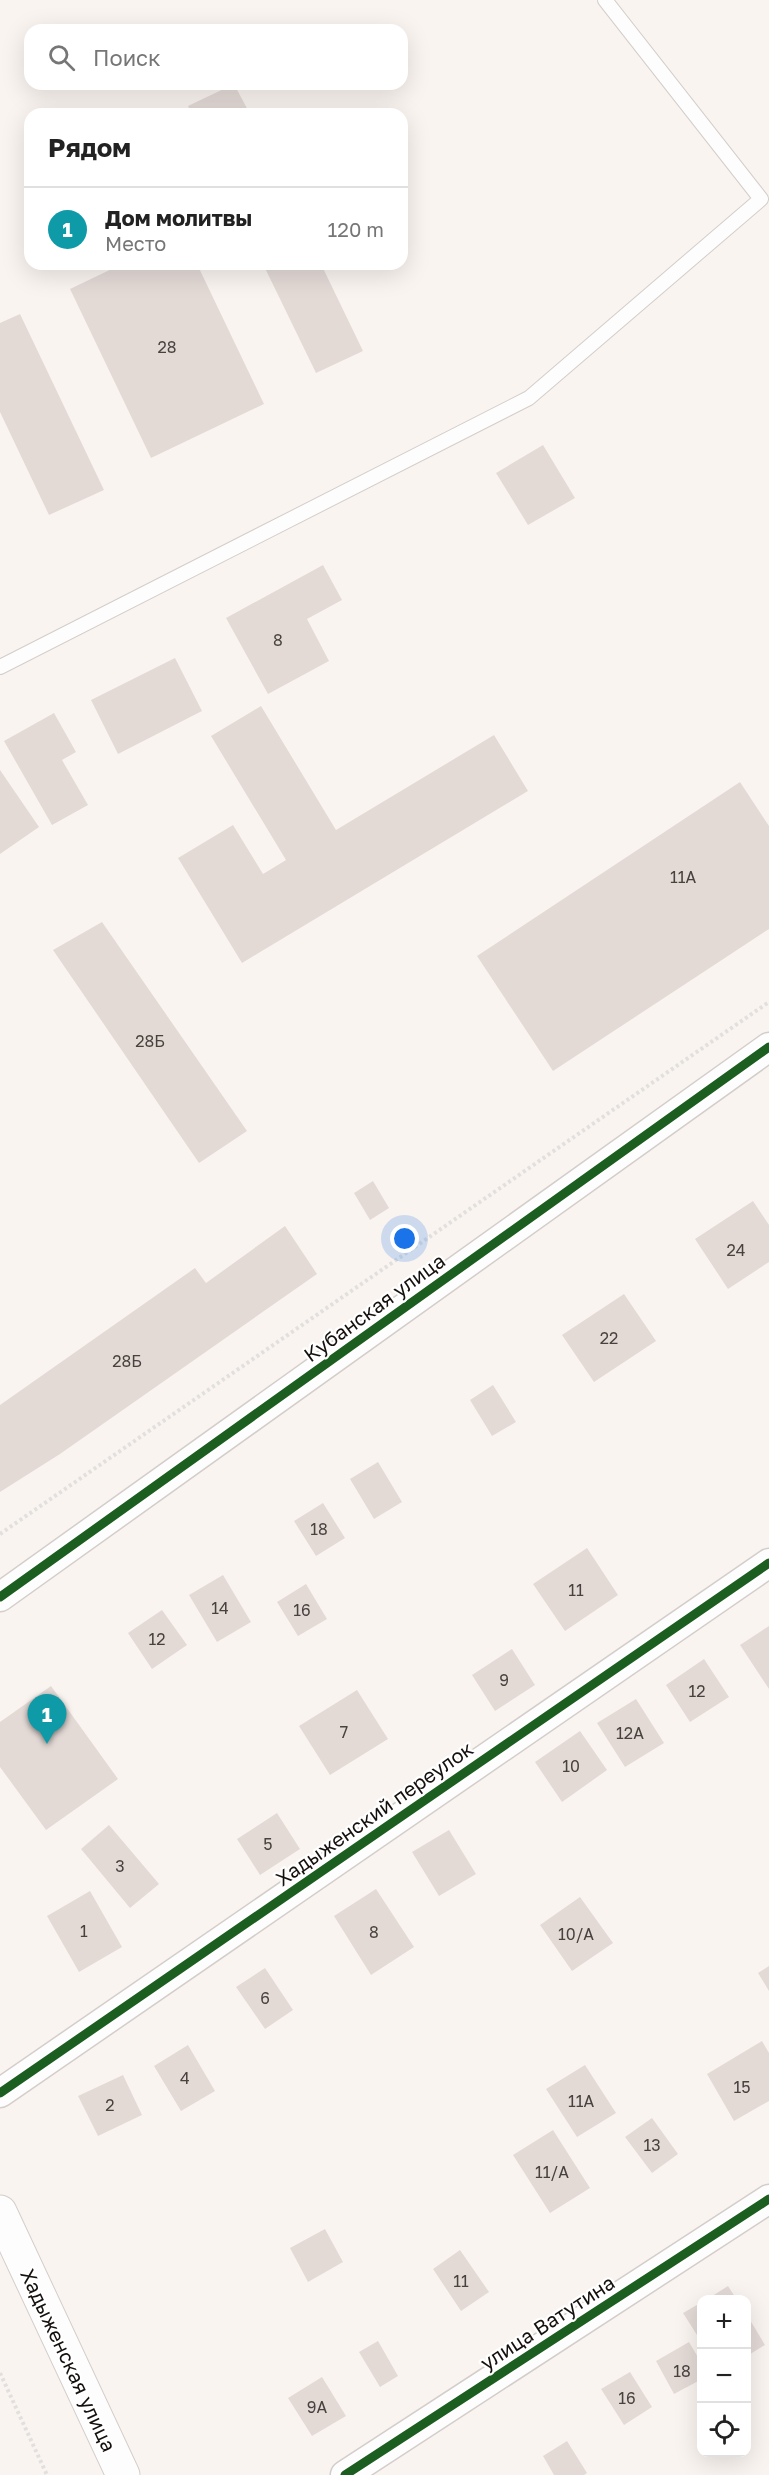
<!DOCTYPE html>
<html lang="ru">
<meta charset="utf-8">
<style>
body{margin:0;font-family:"Golos Text",sans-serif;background:#f6f6f6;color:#222}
.controls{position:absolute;right:18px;bottom:18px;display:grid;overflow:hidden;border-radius:12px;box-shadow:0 6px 24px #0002}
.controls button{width:54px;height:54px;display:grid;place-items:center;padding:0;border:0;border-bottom:2px solid #e0e0e0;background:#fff;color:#222;font:30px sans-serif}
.you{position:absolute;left:405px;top:1239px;width:21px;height:21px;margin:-15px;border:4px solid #fff;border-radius:50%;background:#1a73e8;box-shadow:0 0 0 9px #1a73e833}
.badge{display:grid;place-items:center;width:39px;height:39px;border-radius:50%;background:#65605c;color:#fff;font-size:20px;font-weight:700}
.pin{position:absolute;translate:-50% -50px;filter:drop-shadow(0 2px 3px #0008)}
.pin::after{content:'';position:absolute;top:32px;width:21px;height:18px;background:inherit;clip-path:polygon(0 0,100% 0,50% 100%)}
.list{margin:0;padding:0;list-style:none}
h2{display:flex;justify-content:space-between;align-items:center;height:78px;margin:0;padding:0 24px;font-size:26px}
h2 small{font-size:20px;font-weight:400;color:#767676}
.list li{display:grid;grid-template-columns:39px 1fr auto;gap:18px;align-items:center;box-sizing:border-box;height:84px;padding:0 24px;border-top:2px solid #e0e0e0}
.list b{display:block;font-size:22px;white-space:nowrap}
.list p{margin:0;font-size:20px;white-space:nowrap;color:#767676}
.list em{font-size:20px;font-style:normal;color:#767676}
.icon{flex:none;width:33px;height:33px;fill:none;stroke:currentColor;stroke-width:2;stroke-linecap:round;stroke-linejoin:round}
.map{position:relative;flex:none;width:769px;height:2475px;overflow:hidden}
.search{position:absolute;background:#fff;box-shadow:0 6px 24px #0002;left:24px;top:24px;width:384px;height:66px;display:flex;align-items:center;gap:15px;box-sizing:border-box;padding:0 21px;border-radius:18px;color:#767676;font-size:22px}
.panel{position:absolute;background:#fff;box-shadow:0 6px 24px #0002;left:24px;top:108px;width:384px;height:162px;border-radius:18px}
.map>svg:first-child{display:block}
</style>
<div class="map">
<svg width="769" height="2475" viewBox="0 0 769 2475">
<rect width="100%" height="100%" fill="#faf4f0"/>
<!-- building -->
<g fill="#e3dad6">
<polygon points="234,84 250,114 192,114 188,106"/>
<polygon points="122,264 197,264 264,404 151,458 70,289"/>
<polygon points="263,264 321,264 363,351 316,373"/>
<polygon points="20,314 104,490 49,515 0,412 0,323"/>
<polygon points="543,445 575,498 528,525 496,473"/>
<polygon points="323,565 342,600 307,619 329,661 268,694 226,618"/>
<polygon points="175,658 202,711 118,754 91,700"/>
<polygon points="261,706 336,830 494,735 528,791 242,963 178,858 233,825 263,874 286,860 211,736"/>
<polygon points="54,713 76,752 62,760 88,805 52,825 4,741"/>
<polygon points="0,770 39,827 0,854"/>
<polygon points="740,782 769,826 769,929 553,1071 477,956"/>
<polygon points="102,922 247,1131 199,1163 53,950"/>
<polygon points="373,1181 389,1208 370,1220 354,1193"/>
<polygon points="753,1201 769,1225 769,1262 728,1289 695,1239"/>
<polygon points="285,1226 317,1274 60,1454 0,1492 0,1405 195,1268 206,1283"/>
<polygon points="624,1294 656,1341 594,1382 562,1335"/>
<polygon points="493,1385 516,1422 492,1436 470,1400"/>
<polygon points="378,1462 402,1502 374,1519 350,1479"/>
<polygon points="323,1503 345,1538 316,1556 294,1521"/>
<polygon points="587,1548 618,1595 565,1631 533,1584"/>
<polygon points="223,1575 251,1622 217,1642 189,1595"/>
<polygon points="306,1584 327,1619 298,1636 277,1602"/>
<polygon points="162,1610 187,1645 152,1669 128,1633"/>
<polygon points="769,1626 769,1689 740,1645"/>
<polygon points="512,1649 535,1685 495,1711 472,1675"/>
<polygon points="704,1659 729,1697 690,1722 666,1685"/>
<polygon points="51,1686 118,1779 46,1830 0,1767 0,1722"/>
<polygon points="357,1690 388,1739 330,1775 299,1726"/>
<polygon points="636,1699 664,1743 625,1767 597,1723"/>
<polygon points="580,1731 607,1770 562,1802 535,1762"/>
<polygon points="277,1813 300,1849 260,1875 237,1839"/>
<polygon points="109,1825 159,1884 130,1908 81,1849"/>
<polygon points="449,1830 476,1874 439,1896 412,1852"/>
<polygon points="376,1889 414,1947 371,1975 334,1916"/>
<polygon points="90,1891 122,1947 79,1972 47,1916"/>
<polygon points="580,1897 613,1943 572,1971 540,1925"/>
<polygon points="769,1966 769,1991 758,1973"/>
<polygon points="265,1968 293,2010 265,2029 236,1987"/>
<polygon points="762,2041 769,2053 769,2101 734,2121 707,2074"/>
<polygon points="188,2045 215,2091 181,2111 154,2066"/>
<polygon points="585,2065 616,2113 577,2137 546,2089"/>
<polygon points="123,2075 142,2115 98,2136 78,2096"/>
<polygon points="652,2118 678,2154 652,2173 625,2137"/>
<polygon points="553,2130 590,2188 550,2213 513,2155"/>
<polygon points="325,2229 343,2262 308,2282 290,2248"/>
<polygon points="460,2250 489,2292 461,2311 433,2269"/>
<polygon points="728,2286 737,2300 706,2300"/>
<polygon points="702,2302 702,2343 683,2313"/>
<polygon points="747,2315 765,2345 747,2356"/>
<polygon points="378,2341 398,2376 380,2387 359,2352"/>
<polygon points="689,2342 702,2364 702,2379 674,2394 656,2361"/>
<polygon points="630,2372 652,2407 624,2425 601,2389"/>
<polygon points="322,2377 346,2416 312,2436 288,2398"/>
<polygon points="567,2441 587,2473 584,2475 554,2475 543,2456"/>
</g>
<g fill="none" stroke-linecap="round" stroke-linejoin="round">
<defs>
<polyline id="service" points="0,667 529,398 761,199 605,0"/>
<g id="minor">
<polyline points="0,1597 769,1047"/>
<polyline points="0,2093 769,1563"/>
<polyline points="345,2475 769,2199"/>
</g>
<polyline id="secondary" points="0,2212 123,2475"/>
</defs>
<!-- service casing -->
<use href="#service" stroke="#d3cecb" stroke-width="16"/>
<!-- minor casing -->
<use href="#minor" stroke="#d3cecb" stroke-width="31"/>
<!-- secondary casing -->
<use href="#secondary" stroke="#d3cecb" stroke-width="35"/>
<!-- path -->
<g stroke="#e1e0de" stroke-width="4" stroke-dasharray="3 3" stroke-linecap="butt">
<polyline points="0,1534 769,1002"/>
<polyline points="0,2373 47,2475"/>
</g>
<!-- service -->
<use href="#service" stroke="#fefdfd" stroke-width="14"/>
<!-- minor -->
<use href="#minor" stroke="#fefdfd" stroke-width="28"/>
<!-- secondary -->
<use href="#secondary" stroke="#fefdfd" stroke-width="33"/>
<defs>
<g id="cycleway">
<polyline points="0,1597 769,1047"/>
<polyline points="0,2093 769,1563"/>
<polyline points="345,2475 769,2199"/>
</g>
</defs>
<!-- cycleway casing -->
<use href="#cycleway" stroke="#fff" stroke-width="13"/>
<!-- cycleway -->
<use href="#cycleway" stroke="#1b5e20" stroke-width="9"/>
</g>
<g text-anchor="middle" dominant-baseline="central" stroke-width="4.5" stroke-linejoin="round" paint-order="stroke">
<!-- number labels -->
<g font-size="16" fill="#48423f">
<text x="167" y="347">28</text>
<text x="278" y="640">8</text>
<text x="683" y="877">11А</text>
<text x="150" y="1041">28Б</text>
<text x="736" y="1250">24</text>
<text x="609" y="1338">22</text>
<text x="127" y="1361">28Б</text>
<text x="319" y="1529">18</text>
<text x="576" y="1590">11</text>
<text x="220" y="1608">14</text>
<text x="302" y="1610">16</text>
<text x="157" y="1639">12</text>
<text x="504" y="1680">9</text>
<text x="697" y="1691">12</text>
<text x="344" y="1732">7</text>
<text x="630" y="1733">12А</text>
<text x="571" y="1766">10</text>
<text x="268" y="1844">5</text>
<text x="120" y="1866">3</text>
<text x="84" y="1931">1</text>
<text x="374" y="1932">8</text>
<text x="576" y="1934">10/А</text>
<text x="265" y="1998">6</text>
<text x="185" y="2078">4</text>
<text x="742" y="2087">15</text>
<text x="581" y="2101">11А</text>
<text x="110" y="2105">2</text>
<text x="652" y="2145">13</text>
<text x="552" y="2172">11/А</text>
<text x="461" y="2281">11</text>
<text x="682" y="2371">18</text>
<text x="627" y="2398">16</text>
<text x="317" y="2407">9А</text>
</g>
<!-- street labels -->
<g font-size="20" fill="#15100d" stroke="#fff">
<text transform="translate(374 1307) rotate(-36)">Кубанская улица</text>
<text transform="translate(374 1813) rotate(-35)">Хадыженский переулок</text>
<text transform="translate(547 2322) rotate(-33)">улица Ватутина</text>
<text transform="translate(69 2360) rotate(65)">Хадыженская улица</text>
</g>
</g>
</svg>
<div class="controls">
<button>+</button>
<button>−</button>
<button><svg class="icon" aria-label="locate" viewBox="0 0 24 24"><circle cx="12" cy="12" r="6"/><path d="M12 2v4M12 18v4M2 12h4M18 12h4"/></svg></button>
</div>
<div class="you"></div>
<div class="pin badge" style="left:47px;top:1744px;background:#0f9aa8">1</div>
<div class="search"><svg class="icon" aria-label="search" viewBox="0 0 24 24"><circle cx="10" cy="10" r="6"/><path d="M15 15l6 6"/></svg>Поиск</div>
<section class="panel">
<h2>Рядом<small></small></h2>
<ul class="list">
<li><span class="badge" style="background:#0f9aa8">1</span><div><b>Дом молитвы</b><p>Место</p></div><em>120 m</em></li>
</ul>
</section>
</div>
